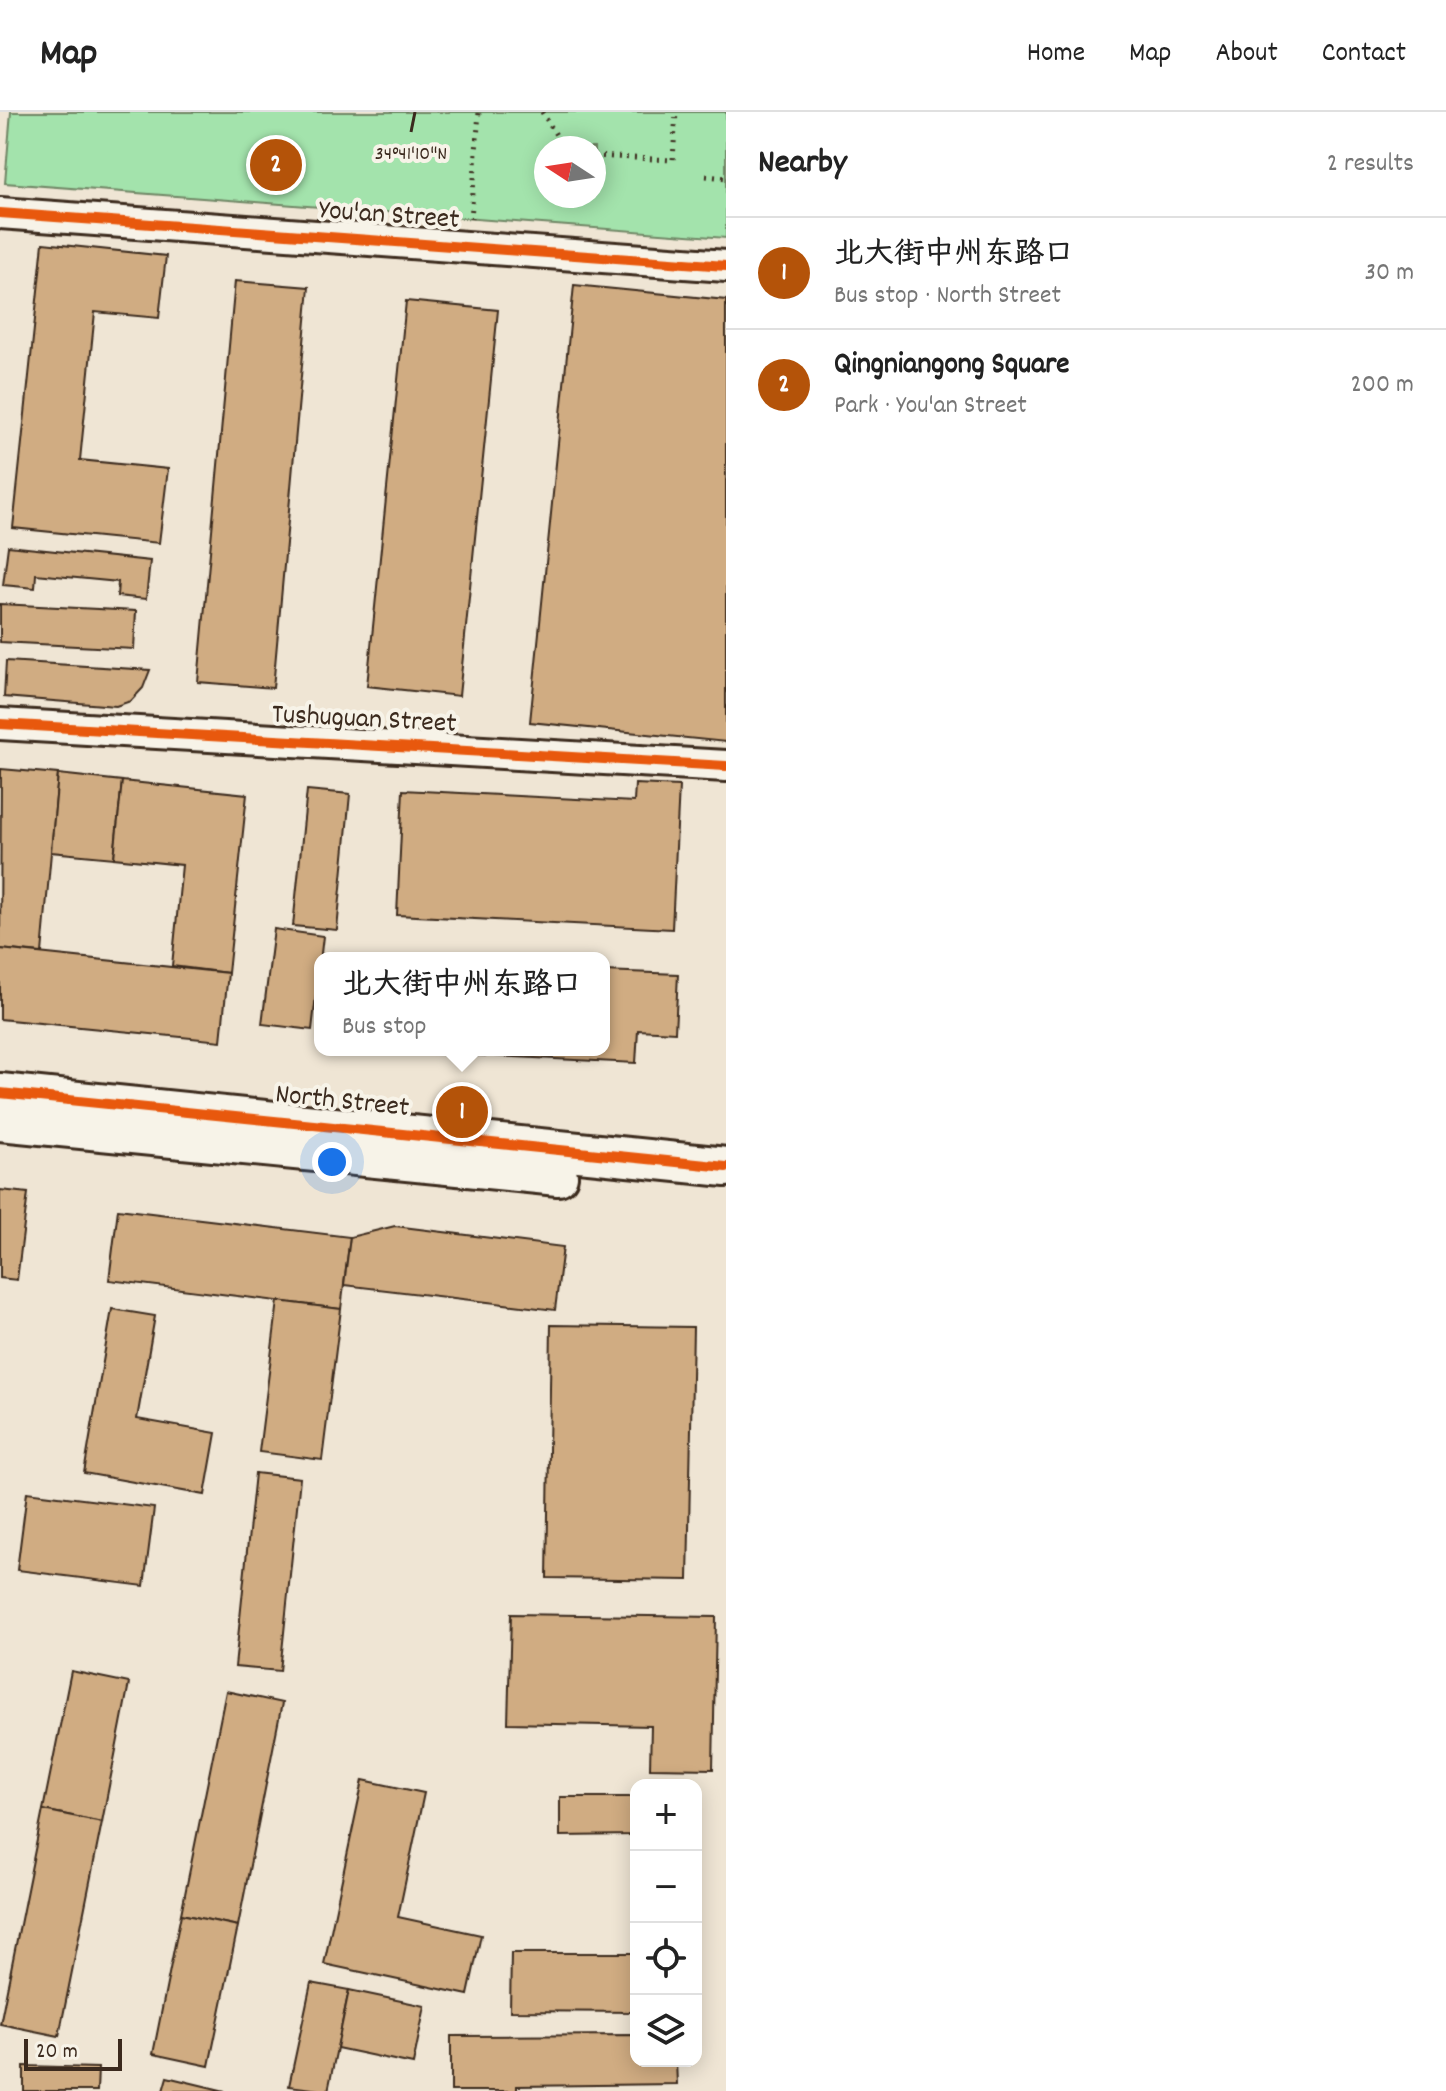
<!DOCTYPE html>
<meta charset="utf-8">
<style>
body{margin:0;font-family:Dekko,"LXGW WenKai TC",sans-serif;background:#f6f6f6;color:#222}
.controls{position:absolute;right:24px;bottom:24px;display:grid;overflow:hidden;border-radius:16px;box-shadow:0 4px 20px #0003}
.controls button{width:72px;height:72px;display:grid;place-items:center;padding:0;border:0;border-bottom:2px solid #e0e0e0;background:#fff;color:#222;font:40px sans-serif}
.compass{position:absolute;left:534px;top:24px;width:72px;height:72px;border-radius:50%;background:#fff;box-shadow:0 4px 20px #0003;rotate:282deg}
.scale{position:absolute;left:24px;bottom:20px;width:98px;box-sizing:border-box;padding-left:8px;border:4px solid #3b2a1e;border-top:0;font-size:22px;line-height:28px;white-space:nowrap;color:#3b2a1e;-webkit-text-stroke:6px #f7f3e8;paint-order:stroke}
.you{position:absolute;left:332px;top:1050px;width:28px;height:28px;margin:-20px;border:6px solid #fff;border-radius:50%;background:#1a73e8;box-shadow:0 0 0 12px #1a73e833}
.badge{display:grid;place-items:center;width:52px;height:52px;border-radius:50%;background:#b45309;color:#fff;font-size:26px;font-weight:700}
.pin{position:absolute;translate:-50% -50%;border:4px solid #fff;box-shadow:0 2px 8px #0006}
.popup{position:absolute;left:314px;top:840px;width:296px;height:104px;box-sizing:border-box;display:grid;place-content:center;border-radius:16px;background:#fff;filter:drop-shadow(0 2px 6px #0005);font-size:26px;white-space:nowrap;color:#767676}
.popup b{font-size:30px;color:#222}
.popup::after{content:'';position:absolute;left:50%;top:100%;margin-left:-16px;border:16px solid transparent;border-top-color:#fff}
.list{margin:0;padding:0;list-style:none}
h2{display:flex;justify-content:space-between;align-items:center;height:104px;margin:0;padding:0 32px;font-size:34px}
h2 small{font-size:26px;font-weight:400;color:#767676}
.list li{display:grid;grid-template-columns:52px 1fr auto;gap:24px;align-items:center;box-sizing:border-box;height:112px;padding:0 32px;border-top:2px solid #e0e0e0}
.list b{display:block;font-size:30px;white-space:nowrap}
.list p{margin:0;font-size:26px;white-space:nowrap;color:#767676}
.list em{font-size:26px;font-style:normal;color:#767676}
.icon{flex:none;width:44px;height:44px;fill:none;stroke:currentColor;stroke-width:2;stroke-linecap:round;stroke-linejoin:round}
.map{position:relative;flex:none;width:726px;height:1979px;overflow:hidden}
header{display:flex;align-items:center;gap:48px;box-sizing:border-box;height:112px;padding:0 40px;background:#fff;border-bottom:2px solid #e0e0e0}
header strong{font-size:38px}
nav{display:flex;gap:44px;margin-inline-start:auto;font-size:28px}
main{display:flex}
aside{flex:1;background:#fff}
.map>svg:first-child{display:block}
</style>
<header>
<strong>Map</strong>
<nav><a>Home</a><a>Map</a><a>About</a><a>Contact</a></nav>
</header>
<main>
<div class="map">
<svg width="726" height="1979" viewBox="0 0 726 1979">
<rect width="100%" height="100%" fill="#efe5d4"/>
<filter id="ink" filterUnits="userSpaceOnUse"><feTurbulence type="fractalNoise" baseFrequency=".0125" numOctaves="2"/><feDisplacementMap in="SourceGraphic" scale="16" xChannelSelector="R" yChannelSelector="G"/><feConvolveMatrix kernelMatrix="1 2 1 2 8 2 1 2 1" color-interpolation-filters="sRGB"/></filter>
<g filter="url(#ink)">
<!-- green -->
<path fill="#a3e3ac" stroke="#6f8665" stroke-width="2" fill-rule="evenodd" d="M11,0H726V126L5,71ZM546,36H594V84H546Z"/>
<!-- building -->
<g fill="#d0ac82" stroke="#3b2a1e" stroke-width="2">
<polygon points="43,131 166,144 159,206 95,200 80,348 168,357 159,431 13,416"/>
<polygon points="235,169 309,175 273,576 198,570"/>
<polygon points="574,173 726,188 726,630 530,610"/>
<polygon points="406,189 498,198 459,584 367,574"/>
<polygon points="8,434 150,449 146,487 117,484 118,470 36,462 35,476 3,473"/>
<polygon points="0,492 136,499 134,537 0,530"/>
<polygon points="6,549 150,558 143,576 131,589 116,594 4,585"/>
<polygon points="1,657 58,662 42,841 0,837"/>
<polygon points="58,662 122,669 114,746 51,740"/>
<polygon points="122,669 247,682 228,861 172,854 182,753 114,746"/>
<polygon points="635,672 679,674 672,817 397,803 403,678 634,690"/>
<polygon points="307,678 350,682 337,818 293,814"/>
<polygon points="274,817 323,824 312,918 262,912"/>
<polygon points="0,837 228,861 221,929 0,907"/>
<polygon points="604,859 678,862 675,920 638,918 636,951 373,938 604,938"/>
<polygon points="0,1078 28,1081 17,1168 0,1166"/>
<polygon points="118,1097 350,1125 341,1197 109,1168"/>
<polygon points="395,1114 563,1135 555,1198 344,1173 350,1125"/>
<polygon points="278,1189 341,1197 322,1348 259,1340"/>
<polygon points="112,1197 155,1204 137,1307 216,1321 205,1383 84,1361"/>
<polygon points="551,1213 693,1215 688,1468 547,1466"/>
<polygon points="255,1361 300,1366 280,1559 235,1555"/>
<polygon points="27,1380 154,1396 144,1474 17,1458"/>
<polygon points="511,1502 716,1505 713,1657 650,1656 651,1614 508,1611"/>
<polygon points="71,1559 129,1571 102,1710 43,1698"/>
<polygon points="226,1579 282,1591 238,1814 181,1802"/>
<polygon points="363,1668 424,1681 398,1805 481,1823 468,1883 324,1852"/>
<polygon points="560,1685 636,1685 636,1723 560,1724"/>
<polygon points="43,1698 102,1710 59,1924 0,1912"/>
<polygon points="181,1802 238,1814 209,1954 153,1942"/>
<polygon points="511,1841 636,1841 636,1900 510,1899"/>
<polygon points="311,1871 349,1878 328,1979 289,1974"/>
<polygon points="349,1878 425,1894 413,1952 337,1936"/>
<polygon points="636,1923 636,1949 676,1949 677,1972 517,1974 517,1979 451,1979 451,1924"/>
<polygon points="24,1954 98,1956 97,1979 24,1979"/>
<polygon points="167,1965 225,1979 163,1979"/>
</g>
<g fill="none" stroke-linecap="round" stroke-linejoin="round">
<defs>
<g id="minor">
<polyline points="0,101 726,154"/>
<polyline points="0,612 726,654"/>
</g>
<g id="tertiary">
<polyline points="0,981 726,1055"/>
<polyline points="0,1009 558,1064"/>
</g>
</defs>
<!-- minor casing -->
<use href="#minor" stroke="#3b2a1e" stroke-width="36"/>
<!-- tertiary casing -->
<use href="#tertiary" stroke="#3b2a1e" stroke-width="44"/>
<!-- path -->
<g stroke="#3b2a1e" stroke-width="5" stroke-dasharray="2 6" stroke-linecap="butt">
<polyline points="542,0 564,36"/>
<polyline points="594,44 673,48 676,0"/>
<polyline points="706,64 726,66"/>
<polyline points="471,107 479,0"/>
</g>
<!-- minor -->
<use href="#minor" stroke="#f7f3e8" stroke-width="30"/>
<!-- tertiary -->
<use href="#tertiary" stroke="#f7f3e8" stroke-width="38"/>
<defs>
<g id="cycleway">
<polyline points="0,101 726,154"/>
<polyline points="0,612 726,654"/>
<polyline points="0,981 726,1055"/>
</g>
</defs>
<!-- cycleway casing -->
<use href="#cycleway" stroke="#f7f3e8" stroke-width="15"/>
<!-- cycleway -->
<use href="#cycleway" stroke="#e8590c" stroke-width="10"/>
</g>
</g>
<!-- ticks -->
<path fill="none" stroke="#3b2a1e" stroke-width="3" d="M411,20L415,0"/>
<g text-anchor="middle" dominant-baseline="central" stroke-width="8" stroke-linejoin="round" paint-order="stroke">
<!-- street labels -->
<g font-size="28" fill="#3b2a1e" stroke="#f7f3e8">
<text transform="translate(389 105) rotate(4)">You'an Street</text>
<text transform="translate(364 609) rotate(3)">Tushuguan Street</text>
<text transform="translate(342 991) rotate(6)">North Street</text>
</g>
</g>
<g font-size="20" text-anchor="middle" fill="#3b2a1e" stroke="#f7f3e8" stroke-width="8" stroke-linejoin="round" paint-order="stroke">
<text x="411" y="47">34°41'10"N</text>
</g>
</svg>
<div class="controls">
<button>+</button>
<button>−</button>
<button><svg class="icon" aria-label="locate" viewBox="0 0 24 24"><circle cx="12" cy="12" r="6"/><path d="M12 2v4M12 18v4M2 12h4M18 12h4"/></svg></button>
<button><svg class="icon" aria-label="layers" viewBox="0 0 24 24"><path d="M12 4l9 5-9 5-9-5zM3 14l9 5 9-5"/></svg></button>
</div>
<svg class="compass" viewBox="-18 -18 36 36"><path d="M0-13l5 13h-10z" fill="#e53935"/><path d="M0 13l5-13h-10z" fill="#767676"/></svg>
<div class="scale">20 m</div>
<div class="you"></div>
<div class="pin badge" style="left:462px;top:1000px">1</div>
<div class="popup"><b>北大街中州东路口</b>Bus stop</div>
<div class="pin badge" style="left:276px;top:53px">2</div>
</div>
<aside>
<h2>Nearby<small>2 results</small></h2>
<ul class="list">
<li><span class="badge">1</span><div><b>北大街中州东路口</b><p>Bus stop · North Street</p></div><em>30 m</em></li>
<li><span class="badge">2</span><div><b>Qingniangong Square</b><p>Park · You'an Street</p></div><em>200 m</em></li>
</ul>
</aside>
</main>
